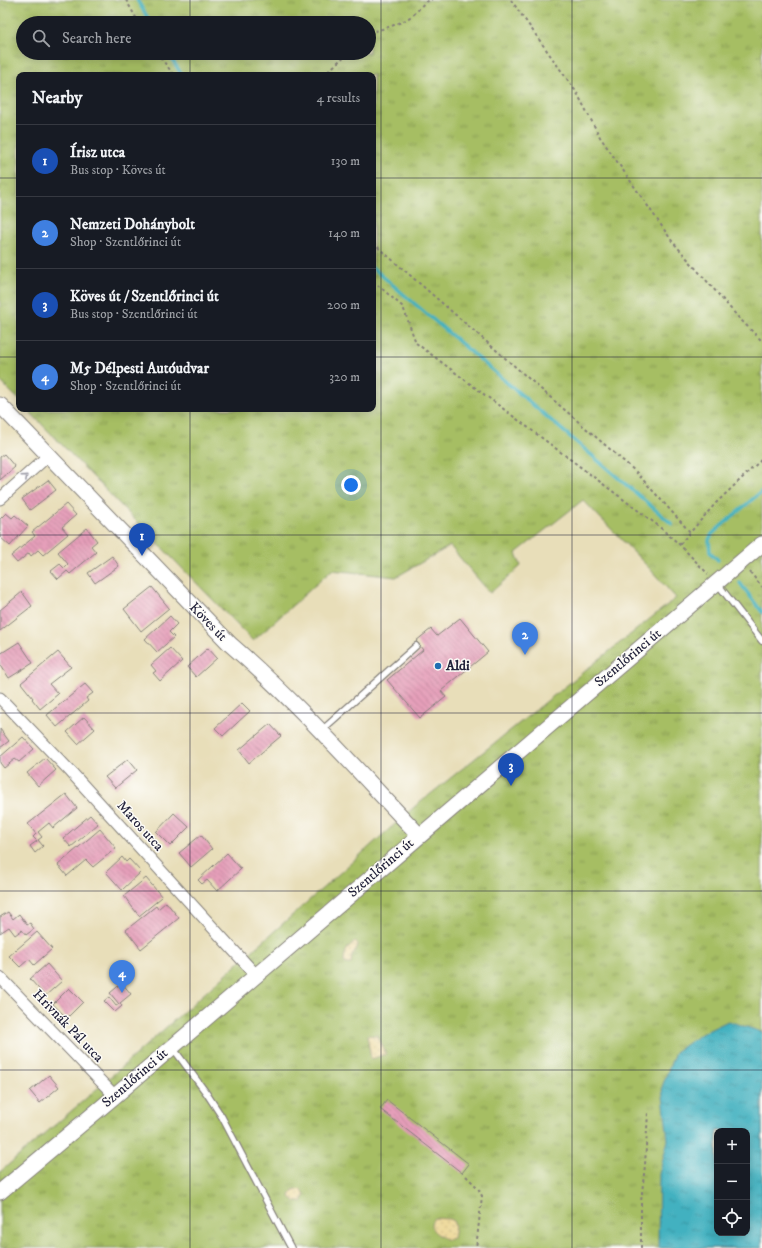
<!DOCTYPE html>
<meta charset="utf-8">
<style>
body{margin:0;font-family:"IM FELL DW Pica",serif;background:#20242c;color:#f1f3f6}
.controls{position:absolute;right:12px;bottom:12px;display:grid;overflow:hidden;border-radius:8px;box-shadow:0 2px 10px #0003}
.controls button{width:36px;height:36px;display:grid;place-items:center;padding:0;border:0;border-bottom:1px solid #363941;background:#171b24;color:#f1f3f6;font:20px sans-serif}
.you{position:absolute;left:351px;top:485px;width:14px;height:14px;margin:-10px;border:3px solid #fff;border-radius:50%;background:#1a73e8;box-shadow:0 0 0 6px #1a73e833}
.badge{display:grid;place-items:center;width:26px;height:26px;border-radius:50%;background:#1f6fb2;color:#fff;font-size:13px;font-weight:700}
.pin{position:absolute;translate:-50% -33px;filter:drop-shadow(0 1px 2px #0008)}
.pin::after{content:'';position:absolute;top:21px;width:14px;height:12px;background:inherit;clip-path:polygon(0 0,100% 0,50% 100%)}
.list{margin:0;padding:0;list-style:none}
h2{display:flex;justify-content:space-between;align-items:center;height:52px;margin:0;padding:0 16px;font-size:17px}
h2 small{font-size:13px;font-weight:400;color:#9ea1a6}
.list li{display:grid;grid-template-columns:26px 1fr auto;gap:12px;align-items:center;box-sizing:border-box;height:72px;padding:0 16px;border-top:1px solid #363941}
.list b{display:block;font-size:15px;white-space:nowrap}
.list p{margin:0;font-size:13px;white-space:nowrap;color:#9ea1a6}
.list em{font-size:13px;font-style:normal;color:#9ea1a6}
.icon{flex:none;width:22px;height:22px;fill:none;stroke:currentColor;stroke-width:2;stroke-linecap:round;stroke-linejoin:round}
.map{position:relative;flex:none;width:762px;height:1248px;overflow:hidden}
.search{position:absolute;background:#171b24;box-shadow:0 2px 10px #0003;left:16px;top:16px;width:360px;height:44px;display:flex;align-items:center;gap:10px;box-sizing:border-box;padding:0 14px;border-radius:22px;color:#9ea1a6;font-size:15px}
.panel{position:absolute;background:#171b24;box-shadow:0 2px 10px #0003;left:16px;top:72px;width:360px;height:340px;border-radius:8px}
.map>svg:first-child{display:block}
</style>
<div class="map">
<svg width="762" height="1248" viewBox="0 0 762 1248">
<defs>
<pattern id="grass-tufts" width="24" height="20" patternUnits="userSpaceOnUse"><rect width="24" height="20" fill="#a6be63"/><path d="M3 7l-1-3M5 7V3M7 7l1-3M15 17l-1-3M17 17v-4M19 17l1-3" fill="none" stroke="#879a53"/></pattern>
<pattern id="sand-dots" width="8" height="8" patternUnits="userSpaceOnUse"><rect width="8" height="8" fill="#eeda9e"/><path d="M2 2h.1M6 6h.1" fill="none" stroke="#ccbb89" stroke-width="1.8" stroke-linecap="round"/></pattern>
<pattern id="water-ripples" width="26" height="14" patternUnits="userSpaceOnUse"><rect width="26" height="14" fill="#43b1c0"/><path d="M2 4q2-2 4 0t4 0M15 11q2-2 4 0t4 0" fill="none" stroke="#38909d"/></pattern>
<pattern id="building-back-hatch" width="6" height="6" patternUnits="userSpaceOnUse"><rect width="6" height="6" fill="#e59fb9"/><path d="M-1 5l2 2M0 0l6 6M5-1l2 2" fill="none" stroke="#b98198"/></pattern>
</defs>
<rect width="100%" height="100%" fill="#fdfcf7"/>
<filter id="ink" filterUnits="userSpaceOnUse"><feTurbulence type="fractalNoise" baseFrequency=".025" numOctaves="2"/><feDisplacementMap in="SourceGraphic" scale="8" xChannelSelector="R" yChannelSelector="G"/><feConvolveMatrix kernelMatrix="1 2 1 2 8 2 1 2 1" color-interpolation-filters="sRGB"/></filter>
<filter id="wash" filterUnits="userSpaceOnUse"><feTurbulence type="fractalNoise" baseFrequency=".012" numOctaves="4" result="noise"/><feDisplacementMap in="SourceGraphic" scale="16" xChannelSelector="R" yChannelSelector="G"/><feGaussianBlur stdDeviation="0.9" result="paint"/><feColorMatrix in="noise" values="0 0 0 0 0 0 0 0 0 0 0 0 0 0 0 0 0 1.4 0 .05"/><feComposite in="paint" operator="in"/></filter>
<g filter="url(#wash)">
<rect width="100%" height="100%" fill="#e8deb9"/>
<!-- grass -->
<path fill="url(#grass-tufts)" stroke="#64704f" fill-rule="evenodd" d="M0,0H762V1248H0V1172L90,1095L413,808L676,598L650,569L583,500L516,553L521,566L490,593L450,546L396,577L332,570L253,641L27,409H373V75H19V400L0,381ZM23,23H369V53H23ZM717,1131H747V1233H717Z"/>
<!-- sand -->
<g fill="url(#sand-dots)" stroke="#887e6c">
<path d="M355,942L358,944L357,948L352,955L351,964H346L344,962C344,954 347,946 355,942Z"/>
<polygon points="367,1035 378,1036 386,1054 371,1059"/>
<polygon points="295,1189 302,1190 305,1196 302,1202 296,1202 290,1197 292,1191"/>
<path d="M434,1218L449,1219L453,1221L455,1226L453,1238L447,1240C439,1235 425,1229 434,1218Z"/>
</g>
<!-- water -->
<path fill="url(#water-ripples)" stroke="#326a7e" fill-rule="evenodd" d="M728,1021L762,1032V1248H658L659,1174L668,1140L662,1087L675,1052L701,1034ZM717,1131H747V1233H717Z"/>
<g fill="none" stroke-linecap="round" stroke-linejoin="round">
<!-- stream -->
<g stroke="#43b1c0" stroke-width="3.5">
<polyline points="137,0 151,23"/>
<polyline points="168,53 182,75"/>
<polyline points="373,268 672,524"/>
<polyline points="718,560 710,552 709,540 712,534 762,491"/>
<polyline points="740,583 762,612"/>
</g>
</g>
<g id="blocks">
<!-- building -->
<g fill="url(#building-back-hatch)">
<polygon points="4,454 15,467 0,480 0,457"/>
<polygon points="48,480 56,490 30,510 22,499"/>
<polygon points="66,504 76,515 62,527 68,534 43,555 38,550 31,556 29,553 17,563 11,556 35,536 32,532"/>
<polygon points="6,513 12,518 15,515 28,526 10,546 0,537 0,519"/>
<polygon points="87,528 97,541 91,546 96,552 70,574 67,571 58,579 51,571 60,564 64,568 68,564 58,552"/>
<polygon points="112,556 119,566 95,583 88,573"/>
<polygon points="152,587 169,608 141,631 124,609"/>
<polygon points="22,592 32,606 0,631 0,610"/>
<polygon points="170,616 177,624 169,632 174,637 157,652 145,639"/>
<polygon points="460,618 488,652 441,691 446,697 420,718 387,680 423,650 416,641 431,629 437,636"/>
<polygon points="19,642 33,663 9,678 0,664 0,654"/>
<polygon points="170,648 182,661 160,681 153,673 156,671 151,665"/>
<polygon points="208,648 217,658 196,677 187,667"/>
<polygon points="58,652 71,667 49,684 58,694 40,709 32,699 33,698 21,683"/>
<polygon points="85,684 93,693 86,698 88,701 57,727 47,715"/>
<polygon points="242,703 250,711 223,736 215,728"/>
<polygon points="84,717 95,729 78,744 67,732"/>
<polygon points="270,724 281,736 249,763 239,750"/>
<polygon points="0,729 9,741 0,748"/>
<polygon points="23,737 34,749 19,762 15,759 4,768 0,763 0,757"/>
<polygon points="45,758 56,770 38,786 27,773"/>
<polygon points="128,759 137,770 115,788 105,777"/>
<polygon points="66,794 77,808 53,828 49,823 38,832 42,837 38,840 43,846 35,853 30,846 37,841 33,837 36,834 28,824"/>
<polygon points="174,813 189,827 170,846 156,832"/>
<polygon points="90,815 98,824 71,847 63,838"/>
<polygon points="100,829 116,848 93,867 86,860 67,876 58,865"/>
<polygon points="201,835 212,849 191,867 179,853"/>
<polygon points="227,853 241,869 217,891 207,880 202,884 198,880"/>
<polygon points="122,857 126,862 129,859 141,872 122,890 106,872"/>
<polygon points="146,878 162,897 139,916 124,896"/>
<polygon points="166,902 179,918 141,949 126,930 156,906 158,909"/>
<polygon points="8,912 13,919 19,914 27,925 30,923 34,929 26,935 22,930 15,935 9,927 0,933 0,917"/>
<polygon points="37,932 52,949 34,965 29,959 20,967 9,956"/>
<polygon points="47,964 62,981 45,996 30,979"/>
<polygon points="122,983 131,994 120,1003 122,1006 115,1012 104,1001 109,997 116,1006 119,1004 110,993"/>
<polygon points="69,988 83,1002 67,1018 53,1004"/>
<polygon points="49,1075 59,1087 40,1103 30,1091"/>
<polygon points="387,1100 469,1164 462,1173 380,1109"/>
</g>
</g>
</g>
<g filter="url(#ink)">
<use href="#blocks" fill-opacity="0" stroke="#85807a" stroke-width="1"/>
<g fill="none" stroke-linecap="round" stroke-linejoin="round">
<defs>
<g id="lane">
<polyline points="717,583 762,641"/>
<polyline points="321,731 416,646"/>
<polyline points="173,1048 207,1094 222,1117 291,1248"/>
</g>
<g id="street">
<polyline points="0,499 49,455"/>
<polyline points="0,698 71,772 256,975"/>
<polyline points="0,977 115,1096"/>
</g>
<g id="secondary">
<path d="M0,405L230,644C298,703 357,770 419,835"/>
<polyline points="0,1192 115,1096 762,544"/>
</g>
</defs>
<!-- lane casing -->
<use href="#lane" stroke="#85807a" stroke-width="8"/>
<!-- street casing -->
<use href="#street" stroke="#85807a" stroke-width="13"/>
<!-- secondary casing -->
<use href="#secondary" stroke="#85807a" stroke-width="17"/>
<!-- path -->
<g stroke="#85807a" stroke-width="2" stroke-dasharray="3 3" stroke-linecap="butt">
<polyline points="126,0 139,23"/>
<polyline points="511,0 577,93 600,137 672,241 738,317 762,341"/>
<path d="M369,33C384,28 400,25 413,15C421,9 421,2 432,0"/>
<polyline points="157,53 174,75"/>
<polyline points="324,75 348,53"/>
<polyline points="373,243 635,471 690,532"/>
<polyline points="373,281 403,307 416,343 656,524 679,544 708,574"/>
<polyline points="680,544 716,503 762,459"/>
<polyline points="750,572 762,587"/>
<polyline points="466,1176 478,1188 482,1196 476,1248"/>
<polyline points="641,1248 641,1202 645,1165 648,1112"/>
</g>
<!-- lane -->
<use href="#lane" stroke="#fff" stroke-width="5.5"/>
<!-- street -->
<use href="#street" stroke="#fff" stroke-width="11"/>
<!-- secondary -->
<use href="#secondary" stroke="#fff" stroke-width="15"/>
</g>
<!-- one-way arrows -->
<defs><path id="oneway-chevron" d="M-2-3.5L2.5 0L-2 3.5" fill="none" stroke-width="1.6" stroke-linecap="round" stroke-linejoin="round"/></defs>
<use stroke="#9c9ca7" href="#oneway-chevron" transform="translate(25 477) rotate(-42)"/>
</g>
<!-- grid -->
<path fill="none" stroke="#22223b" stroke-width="1" stroke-opacity="0.55" d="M190,0V23M381,0V1248M572,0V1248M190,53V75M0,178H19M373,178H762M0,357H19M373,357H762M190,409V1248M0,535H762M0,713H762M0,891H762M0,1070H762"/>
<!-- markers -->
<circle fill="#1f6fb2" stroke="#fdfcf7" stroke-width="1.5" cx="438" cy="666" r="4"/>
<g text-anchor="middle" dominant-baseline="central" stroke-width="3" stroke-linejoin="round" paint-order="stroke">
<!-- street labels -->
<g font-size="14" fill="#22223b" stroke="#fdfcf7">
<text transform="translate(208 622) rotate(46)">Köves út</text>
<text transform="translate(628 658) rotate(-40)">Szentlőrinci út</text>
<text transform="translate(140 826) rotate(48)">Maros utca</text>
<text transform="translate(381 868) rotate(-41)">Szentlőrinci út</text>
<text transform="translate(68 1026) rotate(46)">Hrivnák Pál utca</text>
<text transform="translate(135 1078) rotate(-41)">Szentlőrinci út</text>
</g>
<!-- poi labels -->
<g font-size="14" font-weight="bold" fill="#22223b" stroke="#fdfcf7" text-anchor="start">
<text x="446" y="666">Aldi</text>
</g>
</g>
</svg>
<div class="controls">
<button>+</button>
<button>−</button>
<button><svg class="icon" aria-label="locate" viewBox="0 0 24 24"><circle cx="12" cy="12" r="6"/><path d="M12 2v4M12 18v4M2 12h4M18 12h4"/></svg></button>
</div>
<div class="you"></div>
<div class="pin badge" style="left:142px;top:556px;background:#1a4fb4">1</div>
<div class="pin badge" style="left:525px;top:655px;background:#3f7fe0">2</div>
<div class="pin badge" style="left:511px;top:786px;background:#1a4fb4">3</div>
<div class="pin badge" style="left:122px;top:993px;background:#3f7fe0">4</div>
<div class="search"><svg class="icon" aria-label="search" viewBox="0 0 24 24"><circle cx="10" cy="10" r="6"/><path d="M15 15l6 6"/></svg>Search here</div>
<section class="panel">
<h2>Nearby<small>4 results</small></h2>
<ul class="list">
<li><span class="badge" style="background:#1a4fb4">1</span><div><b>Írisz utca</b><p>Bus stop · Köves út</p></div><em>130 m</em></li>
<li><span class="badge" style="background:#3f7fe0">2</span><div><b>Nemzeti Dohánybolt</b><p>Shop · Szentlőrinci út</p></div><em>140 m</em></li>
<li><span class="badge" style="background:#1a4fb4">3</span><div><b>Köves út / Szentlőrinci út</b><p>Bus stop · Szentlőrinci út</p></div><em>200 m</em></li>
<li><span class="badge" style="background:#3f7fe0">4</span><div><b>M5 Délpesti Autóudvar</b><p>Shop · Szentlőrinci út</p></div><em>320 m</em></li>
</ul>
</section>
</div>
